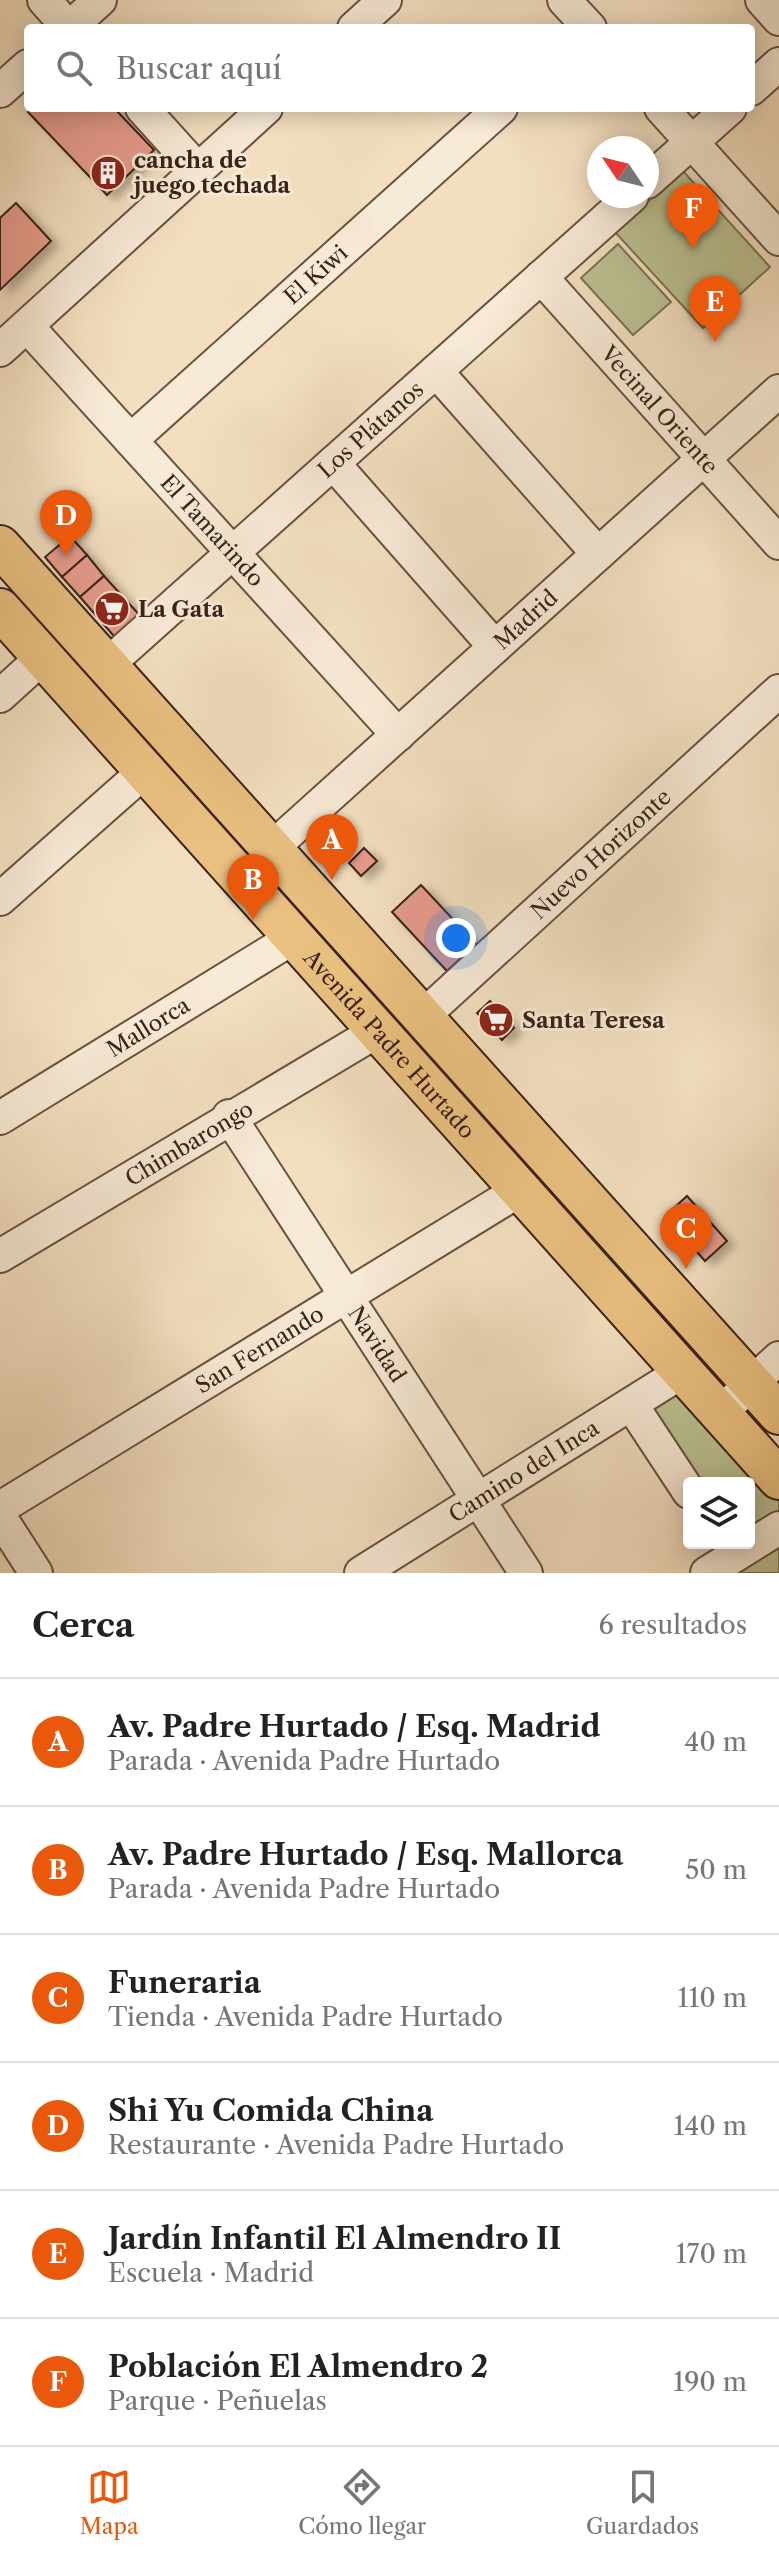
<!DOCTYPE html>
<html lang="es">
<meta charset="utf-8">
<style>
body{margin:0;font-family:"Libre Caslon Text",serif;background:#f6f6f6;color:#222}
.controls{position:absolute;right:24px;bottom:24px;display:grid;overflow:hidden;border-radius:8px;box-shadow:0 4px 20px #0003}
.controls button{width:72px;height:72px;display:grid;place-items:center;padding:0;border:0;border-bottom:2px solid #e0e0e0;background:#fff;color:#222;font:40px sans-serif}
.compass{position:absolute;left:587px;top:136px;width:72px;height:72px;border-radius:50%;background:#fff;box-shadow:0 4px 20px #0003;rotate:305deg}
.you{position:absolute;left:456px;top:938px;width:28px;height:28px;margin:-20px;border:6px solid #fff;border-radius:50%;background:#1a73e8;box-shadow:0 0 0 12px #1a73e833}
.badge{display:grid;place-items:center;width:52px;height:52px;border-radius:50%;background:#ea580c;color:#fff;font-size:26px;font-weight:700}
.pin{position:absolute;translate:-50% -66px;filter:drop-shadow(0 2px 4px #0008)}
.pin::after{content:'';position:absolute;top:42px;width:28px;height:24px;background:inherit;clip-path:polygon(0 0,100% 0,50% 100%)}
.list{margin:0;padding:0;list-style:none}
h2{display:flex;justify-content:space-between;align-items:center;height:104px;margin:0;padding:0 32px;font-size:34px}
h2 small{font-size:26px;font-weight:400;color:#767676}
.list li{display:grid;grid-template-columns:52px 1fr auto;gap:24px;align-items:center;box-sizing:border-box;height:128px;padding:0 32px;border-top:2px solid #e0e0e0}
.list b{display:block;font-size:30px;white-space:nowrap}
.list p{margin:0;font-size:26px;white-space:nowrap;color:#767676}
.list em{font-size:26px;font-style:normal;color:#767676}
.icon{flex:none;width:44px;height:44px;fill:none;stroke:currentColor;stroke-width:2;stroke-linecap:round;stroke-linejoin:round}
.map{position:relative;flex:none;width:779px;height:1573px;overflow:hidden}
.search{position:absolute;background:#fff;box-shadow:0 4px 20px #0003;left:24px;right:24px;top:24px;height:88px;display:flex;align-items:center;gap:20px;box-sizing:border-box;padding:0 28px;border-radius:8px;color:#767676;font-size:30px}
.sheet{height:872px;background:#fff}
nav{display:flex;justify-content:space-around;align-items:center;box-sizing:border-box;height:112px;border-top:2px solid #e0e0e0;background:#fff;font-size:22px;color:#767676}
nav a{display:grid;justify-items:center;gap:4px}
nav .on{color:#ea580c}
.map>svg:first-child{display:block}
</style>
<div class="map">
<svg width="779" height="1573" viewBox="0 0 779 1573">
<defs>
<filter id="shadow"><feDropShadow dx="8" dy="4.5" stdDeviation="4" flood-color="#0004"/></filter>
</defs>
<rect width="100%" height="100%" fill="#f3dfc0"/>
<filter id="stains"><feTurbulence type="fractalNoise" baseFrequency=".0025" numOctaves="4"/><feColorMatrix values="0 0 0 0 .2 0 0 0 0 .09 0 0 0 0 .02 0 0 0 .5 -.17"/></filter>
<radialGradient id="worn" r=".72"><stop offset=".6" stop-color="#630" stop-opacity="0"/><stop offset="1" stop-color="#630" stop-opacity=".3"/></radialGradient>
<!-- green -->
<g fill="#bbc192" stroke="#7a7254" stroke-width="2">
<polygon points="682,170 770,267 703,328 615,232"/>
<polygon points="618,244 671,302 633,335 581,278"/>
<polygon points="684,1389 779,1501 779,1573 738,1573 749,1543 749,1483 695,1483 647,1409"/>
</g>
<!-- building -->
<g fill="#e79c8d" stroke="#3a2216" stroke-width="2" filter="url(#shadow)">
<polygon points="33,108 114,108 154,150 107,195 28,112"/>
<polygon points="16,203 51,241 0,290 0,218"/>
<polygon points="70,536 87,555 62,577 45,557"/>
<polygon points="87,555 104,576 80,597 62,577"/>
<polygon points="104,576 144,620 119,642 80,597"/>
<polygon points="364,848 377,861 361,876 349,863"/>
<polygon points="421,885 476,944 447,971 392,912"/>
<polygon points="490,1001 514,1028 502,1040 477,1013"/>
<polygon points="687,1196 727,1241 705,1261 665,1216"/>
</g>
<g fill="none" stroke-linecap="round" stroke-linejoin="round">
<defs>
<g id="minor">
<polyline points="44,0 69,28"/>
<polyline points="564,0 590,28"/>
<polyline points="762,0 779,19"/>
<polyline points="69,28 100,0"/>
<polyline points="354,28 385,0"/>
<polyline points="751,89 779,64"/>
<polyline points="0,91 28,66"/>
<polyline points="142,108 198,170"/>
<polyline points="661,108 779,239"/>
<polyline points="647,182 730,108"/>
<path id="s1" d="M541,277L779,543"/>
<path id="s2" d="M27,326L398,735"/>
<polyline points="0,350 266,108"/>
<polyline points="436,371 598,554"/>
<path id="s3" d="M131,440L501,108"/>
<polyline points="333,463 495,647"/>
<path id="s4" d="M108,664L632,196"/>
<polyline points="0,696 44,656"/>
<path id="s5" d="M273,847L779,391"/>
<polyline points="0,899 146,770"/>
<path id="s6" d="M422,1017L779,691"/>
<path id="s7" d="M229,1116L526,1573"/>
<path id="s8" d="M0,1118L296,936"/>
<path id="s9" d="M0,1256L379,1030"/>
<polyline points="631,1404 689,1492"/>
<polyline points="721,1412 779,1358"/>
<path id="s10" d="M0,1508L520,1190"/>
<polyline points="0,1517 36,1573"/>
<path id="s11" d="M361,1573L685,1370"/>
<polyline points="707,1573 779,1528"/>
</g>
<g id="major">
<polyline points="0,546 779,1414"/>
<path id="s12" d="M0,609L779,1479"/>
</g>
</defs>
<!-- minor casing -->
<use href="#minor" stroke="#685140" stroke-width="36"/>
<!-- major casing -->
<use href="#major" stroke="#3a2216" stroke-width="44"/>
<!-- minor -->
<use href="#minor" stroke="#f7ead6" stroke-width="32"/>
<!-- major -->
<use href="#major" stroke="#eac080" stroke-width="40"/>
</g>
<!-- icons -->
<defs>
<symbol id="building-disc" viewBox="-11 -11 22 22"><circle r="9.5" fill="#8f2418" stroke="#f7ead6"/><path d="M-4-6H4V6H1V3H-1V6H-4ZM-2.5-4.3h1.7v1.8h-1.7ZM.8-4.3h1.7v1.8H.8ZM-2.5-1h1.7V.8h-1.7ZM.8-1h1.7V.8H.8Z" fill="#fff"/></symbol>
<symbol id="supermarket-disc" viewBox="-11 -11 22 22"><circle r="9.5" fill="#8f2418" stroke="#f7ead6"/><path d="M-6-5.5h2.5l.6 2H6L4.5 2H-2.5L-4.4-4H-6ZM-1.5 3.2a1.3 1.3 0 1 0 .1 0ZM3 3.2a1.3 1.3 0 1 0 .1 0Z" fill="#fff"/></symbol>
</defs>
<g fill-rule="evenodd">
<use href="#building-disc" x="88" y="153" width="40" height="40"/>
<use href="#supermarket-disc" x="92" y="589" width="40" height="40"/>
<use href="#supermarket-disc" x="476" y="1000" width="40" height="40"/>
</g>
<g text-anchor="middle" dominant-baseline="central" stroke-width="6" stroke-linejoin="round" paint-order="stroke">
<!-- poi labels -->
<g font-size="22" font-weight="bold" fill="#3a2216" stroke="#f7ead6" text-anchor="start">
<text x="134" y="160">cancha de<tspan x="134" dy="25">juego techada</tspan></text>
<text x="138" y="609">La Gata</text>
<text x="522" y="1020">Santa Teresa</text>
</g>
<!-- street labels -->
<g font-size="22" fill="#3a2216" stroke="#f7ead6">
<text stroke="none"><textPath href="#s3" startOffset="248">El Kiwi</textPath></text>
<text stroke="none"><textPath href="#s1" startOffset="178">Vecinal Oriente</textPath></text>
<text stroke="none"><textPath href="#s4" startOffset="352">Los Plátanos</textPath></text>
<text stroke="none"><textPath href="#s2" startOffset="276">El Tamarindo</textPath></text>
<text stroke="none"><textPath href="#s5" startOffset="340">Madrid</textPath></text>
<text stroke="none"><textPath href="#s6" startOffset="242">Nuevo Horizonte</textPath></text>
<text stroke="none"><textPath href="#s8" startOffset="174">Mallorca</textPath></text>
<text stroke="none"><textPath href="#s12" startOffset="584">Avenida Padre Hurtado</textPath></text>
<text stroke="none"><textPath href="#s9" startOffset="220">Chimbarongo</textPath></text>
<text stroke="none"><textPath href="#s7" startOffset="272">Navidad</textPath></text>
<text stroke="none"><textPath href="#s10" startOffset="304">San Fernando</textPath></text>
<text stroke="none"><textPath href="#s11" startOffset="192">Camino del Inca</textPath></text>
</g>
</g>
<rect width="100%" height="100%" filter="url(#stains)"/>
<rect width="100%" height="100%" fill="url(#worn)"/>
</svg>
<div class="controls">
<button><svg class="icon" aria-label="layers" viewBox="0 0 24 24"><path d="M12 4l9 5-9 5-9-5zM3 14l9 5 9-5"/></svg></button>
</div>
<svg class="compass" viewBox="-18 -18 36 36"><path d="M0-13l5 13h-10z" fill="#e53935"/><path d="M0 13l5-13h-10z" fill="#767676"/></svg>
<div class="you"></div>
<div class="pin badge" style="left:332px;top:880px">A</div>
<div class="pin badge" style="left:253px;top:920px">B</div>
<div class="pin badge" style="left:686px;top:1269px">C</div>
<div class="pin badge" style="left:66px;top:556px">D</div>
<div class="pin badge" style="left:715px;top:342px">E</div>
<div class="pin badge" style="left:693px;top:249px">F</div>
<div class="search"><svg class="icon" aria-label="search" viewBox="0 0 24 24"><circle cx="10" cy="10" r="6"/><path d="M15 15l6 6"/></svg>Buscar aquí</div>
</div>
<section class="sheet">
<h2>Cerca<small>6 resultados</small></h2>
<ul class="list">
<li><span class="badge">A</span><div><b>Av. Padre Hurtado / Esq. Madrid</b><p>Parada · Avenida Padre Hurtado</p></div><em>40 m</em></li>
<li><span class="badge">B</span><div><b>Av. Padre Hurtado / Esq. Mallorca</b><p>Parada · Avenida Padre Hurtado</p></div><em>50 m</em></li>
<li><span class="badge">C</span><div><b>Funeraria</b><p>Tienda · Avenida Padre Hurtado</p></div><em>110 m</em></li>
<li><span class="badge">D</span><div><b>Shi Yu Comida China</b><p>Restaurante · Avenida Padre Hurtado</p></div><em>140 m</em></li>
<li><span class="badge">E</span><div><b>Jardín Infantil El Almendro II</b><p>Escuela · Madrid</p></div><em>170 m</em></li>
<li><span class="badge">F</span><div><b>Población El Almendro 2</b><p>Parque · Peñuelas</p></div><em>190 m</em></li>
</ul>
</section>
<nav>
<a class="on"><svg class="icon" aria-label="map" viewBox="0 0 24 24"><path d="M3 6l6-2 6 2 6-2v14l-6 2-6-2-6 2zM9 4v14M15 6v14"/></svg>Mapa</a>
<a><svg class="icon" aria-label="directions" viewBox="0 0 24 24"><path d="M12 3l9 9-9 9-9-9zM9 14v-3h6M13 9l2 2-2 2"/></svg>Cómo llegar</a>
<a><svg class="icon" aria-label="saved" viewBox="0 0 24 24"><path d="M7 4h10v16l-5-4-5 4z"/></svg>Guardados</a>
</nav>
